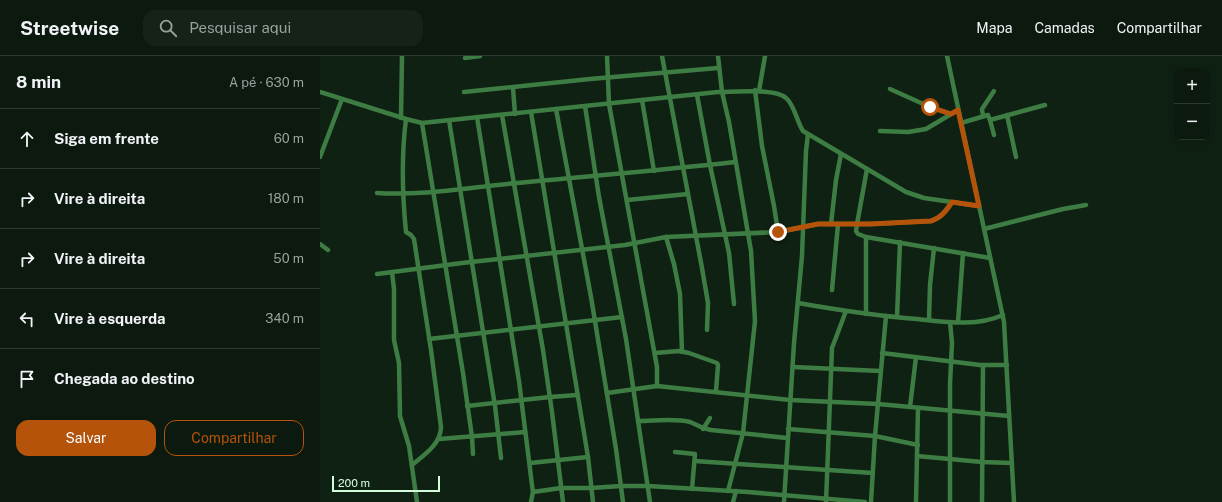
<!DOCTYPE html>
<html lang="pt">
<meta charset="utf-8">
<style>
body{margin:0;font-family:"Public Sans",sans-serif;background:#142217;color:#f1f3f6}
.controls{position:absolute;right:12px;top:12px;display:grid;overflow:hidden;border-radius:8px;box-shadow:0 4px 16px #0002}
.controls button{width:36px;height:36px;display:grid;place-items:center;padding:0;border:0;border-bottom:1px solid #2b382e;background:#0b190e;color:#f1f3f6;font:20px sans-serif}
.scale{position:absolute;left:12px;bottom:10px;width:108px;box-sizing:border-box;padding-left:4px;border:2px solid #d3fcda;border-top:0;font-size:11px;line-height:14px;white-space:nowrap;color:#d3fcda;-webkit-text-stroke:3px #0f2113;paint-order:stroke}
.stop{position:absolute;width:12px;height:12px;margin:-9px;border:3px solid #b45309;border-radius:50%;background:#fff}
.stop.end{background:#b45309;border-color:#fff;box-shadow:0 1px 4px #0008}
.list{margin:0;padding:0;list-style:none}
h2{display:flex;justify-content:space-between;align-items:center;height:52px;margin:0;padding:0 16px;font-size:17px}
h2 small{font-size:13px;font-weight:400;color:#9aa09e}
.list li{display:grid;grid-template-columns:26px 1fr auto;gap:12px;align-items:center;box-sizing:border-box;height:60px;padding:0 16px;border-top:1px solid #2b382e}
.list b{display:block;font-size:15px;white-space:nowrap}
.list em{font-size:13px;font-style:normal;color:#9aa09e}
.actions{display:flex;gap:8px;padding:12px 16px}
.actions a{flex:1;padding:9px 0;border:1px solid #b45309;border-radius:12px;text-align:center;font-size:14px;color:#b45309}
.actions .main{background:#b45309;color:#fff}
.icon{flex:none;width:22px;height:22px;fill:none;stroke:currentColor;stroke-width:2;stroke-linecap:round;stroke-linejoin:round}
.map{position:relative;flex:none;width:902px;height:446px;overflow:hidden}
header{display:flex;align-items:center;gap:24px;box-sizing:border-box;height:56px;padding:0 20px;background:#0b190e;border-bottom:1px solid #2b382e}
header strong{font-size:19px}
nav{display:flex;gap:22px;margin-inline-start:auto;font-size:14px}
.search{width:280px;height:36px;background:#142217;display:flex;align-items:center;gap:10px;box-sizing:border-box;padding:0 14px;border-radius:12px;color:#9aa09e;font-size:15px}
main{display:flex}
aside{flex:1;background:#0b190e}
.map>svg:first-child{display:block}
</style>
<header>
<strong>Streetwise</strong>
<div class="search"><svg class="icon" aria-label="search" viewBox="0 0 24 24"><circle cx="10" cy="10" r="6"/><path d="M15 15l6 6"/></svg>Pesquisar aqui</div>
<nav><a>Mapa</a><a>Camadas</a><a>Compartilhar</a></nav>
</header>
<main>
<aside>
<h2>8 min<small>A pé · 630 m</small></h2>
<ul class="list">
<li><svg class="icon" aria-label="ahead" viewBox="0 0 24 24"><path d="M12 20V5M6 11l6-6 6 6"/></svg><div><b>Siga em frente</b></div><em>60 m</em></li>
<li><svg class="icon" aria-label="right" viewBox="0 0 24 24"><path d="M7 20v-9h11M14 6l5 5-5 5"/></svg><div><b>Vire à direita</b></div><em>180 m</em></li>
<li><svg class="icon" aria-label="right" viewBox="0 0 24 24"><path d="M7 20v-9h11M14 6l5 5-5 5"/></svg><div><b>Vire à direita</b></div><em>50 m</em></li>
<li><svg class="icon" aria-label="left" viewBox="0 0 24 24"><path d="M17 20v-9H6M10 6l-5 5 5 5"/></svg><div><b>Vire à esquerda</b></div><em>340 m</em></li>
<li><svg class="icon" aria-label="arrive" viewBox="0 0 24 24"><path d="M6 21V4h12l-3 4 3 4H6"/></svg><div><b>Chegada ao destino</b></div></li>
</ul>
<div class="actions"><a class="main">Salvar</a><a>Compartilhar</a></div>
</aside>
<div class="map">
<svg width="902" height="446" viewBox="0 0 902 446">
<rect width="100%" height="100%" fill="#0f2113"/>
<g fill="none" stroke-linecap="round" stroke-linejoin="round">
<!-- minor -->
<g stroke="#3d7d43" stroke-width="4.5">
<polyline points="287,0 289,48 337,311 337,330"/>
<polyline points="342,0 382,212 388,247 387,274"/>
<polyline points="398,0 402,36 409,66 431,195 435,265 423,377 408,435"/>
<polyline points="627,0 684,266 694,446"/>
<polyline points="145,2 160,0"/>
<polyline points="193,32 195,58"/>
<polyline points="570,33 610,51 631,58"/>
<polyline points="435,34 442,90 454,150 458,176"/>
<polyline points="439,35 445,0"/>
<path d="M0,36L86,63L102,67L398,36C413,36 455,32 466,42C474,48 477,66 483,75L586,136L604,142L659,150"/>
<polyline points="144,36 270,23 398,12"/>
<polyline points="377,39 390,109 409,197 414,248"/>
<polyline points="322,44 334,115"/>
<polyline points="265,50 279,141 306,283 330,446"/>
<polyline points="236,53 271,241 296,393 303,446"/>
<polyline points="211,56 268,401 273,446"/>
<polyline points="182,59 223,294 232,356 243,446"/>
<polyline points="687,59 696,101"/>
<polyline points="663,60 662,53 674,35"/>
<polyline points="157,61 199,325 212,429 213,436 211,446"/>
<polyline points="81,62 82,0"/>
<path d="M86,63C81,102 82,136 86,176L91,179L94,183L111,294L121,371C121,388 104,399 92,409"/>
<polyline points="129,64 175,350 181,402"/>
<polyline points="670,64 674,79"/>
<polyline points="102,67 143,317 152,381 153,398"/>
<polyline points="641,67 668,59 670,64 725,49"/>
<polyline points="560,75 588,76 606,73 638,54"/>
<polyline points="0,101 22,43"/>
<polyline points="547,113 537,168 536,175 538,178 546,181 670,202"/>
<path d="M57,137C104,140 150,131 197,127C270,120 343,114 415,106"/>
<polyline points="307,144 368,138"/>
<polyline points="511,168 516,124 521,98"/>
<polyline points="664,173 743,153 766,149"/>
<polyline points="346,181 354,208 360,238 362,296"/>
<polyline points="546,181 546,258"/>
<polyline points="0,188 8,194"/>
<polyline points="72,216 74,233 74,284 79,307 80,360 89,390 97,446"/>
<path d="M57,218L142,207L305,189L346,181L458,176L498,168H551L611,165C621,162 626,155 632,146"/>
<polyline points="512,234 518,168"/>
<path d="M478,247C518,254 557,260 597,263C626,266 656,271 683,259"/>
<polyline points="577,261 580,186"/>
<polyline points="609,264 610,229 614,192"/>
<polyline points="638,266 643,197"/>
<polyline points="109,283 302,261"/>
<polyline points="335,297 359,295 369,297 397,307 398,309 396,335"/>
<polyline points="562,297 660,309 687,309"/>
<polyline points="473,311 560,315"/>
<polyline points="287,337 337,330 470,344 558,348 689,360"/>
<polyline points="147,350 230,341 257,339"/>
<polyline points="590,351 596,301"/>
<path d="M318,365C333,365 356,362 370,366C377,369 383,373 391,374L467,382"/>
<polyline points="383,373 390,362"/>
<polyline points="468,373 555,380 598,389"/>
<polyline points="119,383 205,376"/>
<polyline points="355,396 375,398 372,433"/>
<polyline points="597,400 662,406 692,407"/>
<polyline points="375,405 553,417"/>
<polyline points="210,407 268,401"/>
<polyline points="213,436 241,432 271,432 301,430 328,430 428,436 545,446"/>
<polyline points="413,446 416,435"/>
<polyline points="464,446 474,287 482,200 486,95 488,78"/>
<polyline points="506,446 512,292 526,255"/>
<polyline points="551,446 555,380 566,260"/>
<polyline points="596,446 598,352"/>
<polyline points="630,446 630,328 632,287 630,266"/>
<polyline points="662,446 663,309"/>
</g>
</g>
<g fill="none" stroke-linecap="round" stroke-linejoin="round">
<!-- route -->
<path stroke="#b45309" stroke-width="5" d="M458,176L498,168H550L611,165C621,162 626,155 632,146L659,150L638,54L631,58L610,51"/>
</g>
</svg>
<div class="controls">
<button>+</button>
<button>−</button>
</div>
<div class="scale">200 m</div>
<div class="stop" style="left:610px;top:51px"></div>
<div class="stop end" style="left:458px;top:176px"></div>
</div>
</main>
